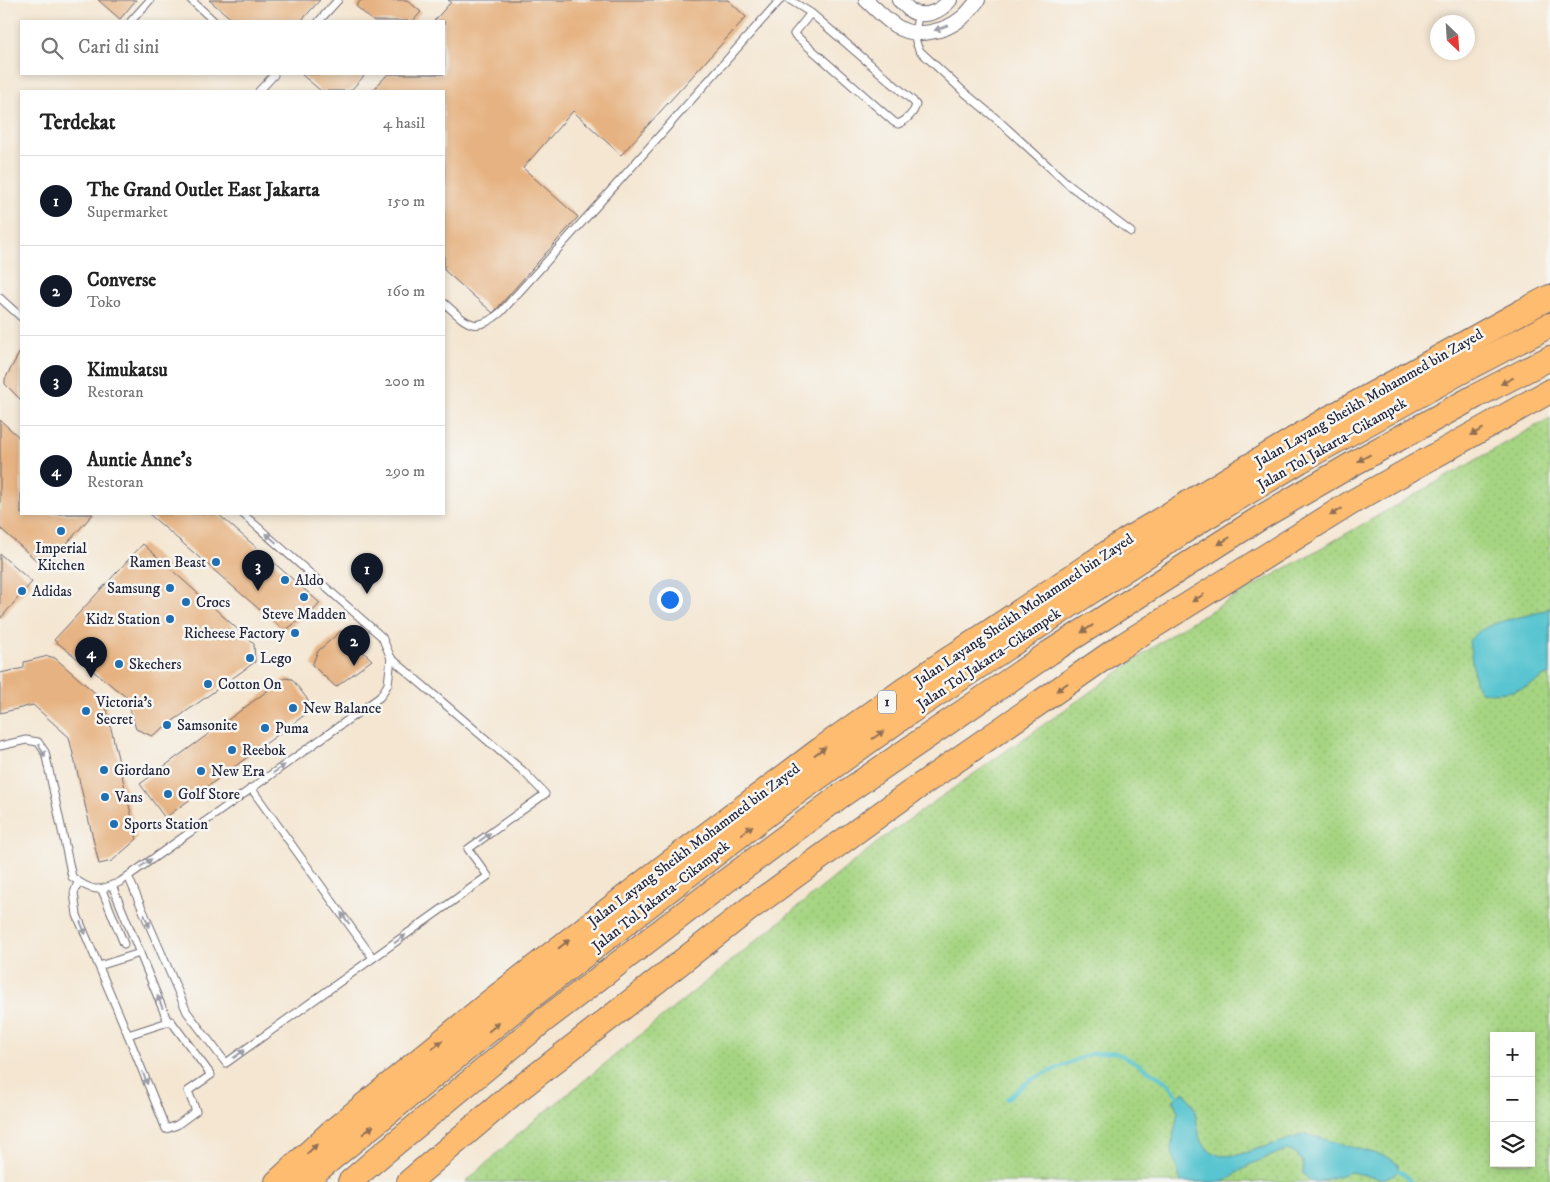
<!DOCTYPE html>
<html lang="id">
<meta charset="utf-8">
<style>
body{margin:0;font-family:"IM FELL DW Pica",serif;background:#f6f6f6;color:#222}
.controls{position:absolute;right:15px;bottom:15px;display:grid;overflow:hidden;border-radius:0px;box-shadow:0 2px 8px #0003}
.controls button{width:45px;height:45px;display:grid;place-items:center;padding:0;border:0;border-bottom:1px solid #e0e0e0;background:#fff;color:#222;font:25px sans-serif}
.compass{position:absolute;left:1430px;top:15px;width:45px;height:45px;border-radius:50%;background:#fff;box-shadow:0 2px 8px #0003;rotate:155deg}
.you{position:absolute;left:669px;top:599px;width:18px;height:18px;margin:-12px;border:4px solid #fff;border-radius:50%;background:#1a73e8;box-shadow:0 0 0 8px #1a73e833}
.badge{display:grid;place-items:center;width:32px;height:32px;border-radius:50%;background:#111827;color:#fff;font-size:16px;font-weight:700}
.pin{position:absolute;translate:-50% -41px;filter:drop-shadow(0 1px 2px #0008)}
.pin::after{content:'';position:absolute;top:26px;width:18px;height:15px;background:inherit;clip-path:polygon(0 0,100% 0,50% 100%)}
.list{margin:0;padding:0;list-style:none}
h2{display:flex;justify-content:space-between;align-items:center;height:65px;margin:0;padding:0 20px;font-size:21px}
h2 small{font-size:16px;font-weight:400;color:#767676}
.list li{display:grid;grid-template-columns:32px 1fr auto;gap:15px;align-items:center;box-sizing:border-box;height:90px;padding:0 20px;border-top:1px solid #e0e0e0}
.list b{display:block;font-size:19px;white-space:nowrap}
.list p{margin:0;font-size:16px;white-space:nowrap;color:#767676}
.list em{font-size:16px;font-style:normal;color:#767676}
.icon{flex:none;width:28px;height:28px;fill:none;stroke:currentColor;stroke-width:2;stroke-linecap:round;stroke-linejoin:round}
.map{position:relative;flex:none;width:1550px;height:1182px;overflow:hidden}
.search{position:absolute;background:#fff;box-shadow:0 2px 8px #0003;left:20px;top:20px;width:425px;height:55px;display:flex;align-items:center;gap:12px;box-sizing:border-box;padding:0 18px;border-radius:0px;color:#767676;font-size:19px}
.panel{position:absolute;background:#fff;box-shadow:0 2px 8px #0003;left:20px;top:90px;width:425px;height:425px;border-radius:0px}
.map>svg:first-child{display:block}
</style>
<div class="map">
<svg width="1550" height="1182" viewBox="0 0 1550 1182">
<defs>
<pattern id="grass-dots" width="8" height="8" patternUnits="userSpaceOnUse" patternTransform="scale(1.25)"><rect width="8" height="8" fill="#a6d582"/><path d="M2 2h.1M6 6h.1" fill="none" stroke="#8fb771" stroke-width="1.8" stroke-linecap="round"/></pattern>
</defs>
<rect width="100%" height="100%" fill="#f6f6f2"/>
<filter id="ink" filterUnits="userSpaceOnUse"><feTurbulence type="fractalNoise" baseFrequency=".02" numOctaves="2"/><feDisplacementMap in="SourceGraphic" scale="10" xChannelSelector="R" yChannelSelector="G"/><feConvolveMatrix kernelMatrix="1 2 1 2 8 2 1 2 1" color-interpolation-filters="sRGB"/></filter>
<filter id="wash" filterUnits="userSpaceOnUse"><feTurbulence type="fractalNoise" baseFrequency=".0096" numOctaves="4" result="noise"/><feDisplacementMap in="SourceGraphic" scale="20" xChannelSelector="R" yChannelSelector="G"/><feGaussianBlur stdDeviation="1.12" result="paint"/><feColorMatrix in="noise" values="0 0 0 0 0 0 0 0 0 0 0 0 0 0 0 0 0 1.4 0 .05"/><feComposite in="paint" operator="in"/></filter>
<g filter="url(#wash)">
<rect width="100%" height="100%" fill="#f4e6d1"/>
<!-- grass -->
<path fill="url(#grass-dots)" stroke="#647c5e" fill-rule="evenodd" d="M1550,418V1182H466L517,1135L883,838L1182,627ZM1494,1036H1531V1163H1494Z"/>
<!-- water -->
<g fill="#59c5d0" stroke="#3e7486">
<path d="M1550,608V674C1543,676 1539,680 1532,684C1517,692 1497,694 1480,692L1475,682L1469,641C1488,617 1524,620 1550,608Z"/>
<polygon points="1185,1092 1194,1107 1200,1139 1208,1150 1221,1156 1238,1155 1306,1134 1388,1157 1399,1165 1395,1175 1382,1179 1351,1172 1318,1182 1309,1180 1303,1173 1303,1162 1296,1153 1286,1150 1251,1164 1223,1182 1181,1182 1171,1148 1178,1112 1173,1100"/>
</g>
<g fill="none" stroke-linecap="round" stroke-linejoin="round">
<!-- stream -->
<g stroke="#59c5d0" stroke-width="4">
<polyline points="1007,1099 1030,1080 1090,1054 1114,1052 1137,1063 1168,1083 1181,1100"/>
<path d="M1393,1168C1400,1170 1408,1176 1410,1182"/>
</g>
</g>
<g id="blocks">
<!-- building -->
<g fill="#e6b281">
<polygon points="98,0 136,0 120,19"/>
<polygon points="209,0 320,0 301,21 234,21"/>
<polygon points="361,0 407,0 421,12 413,21 373,21 356,6"/>
<polygon points="448,0 728,0 746,17 621,155 573,111 523,168 578,217 493,313 444,270 444,91 372,91 388,74 444,74 444,21 434,21 451,2"/>
<polygon points="301,74 366,74 350,91 321,91"/>
<polygon points="21,350 21,400 5,384 5,379"/>
<polygon points="0,420 21,439 21,514 93,514 45,568 0,528"/>
<polygon points="149,514 218,514 320,603 314,610 287,629 282,629"/>
<polygon points="143,544 254,644 255,662 152,736 136,729 126,697 54,640"/>
<polygon points="0,554 32,582 0,619"/>
<polygon points="341,631 372,660 336,687 312,665 318,651"/>
<polygon points="48,656 55,658 102,699 106,707 137,839 112,861 99,864 69,737 33,705 0,713 0,673 24,668 24,662"/>
<polygon points="285,678 292,679 314,708 165,818 140,784"/>
</g>
</g>
</g>
<g filter="url(#ink)">
<use href="#blocks" fill-opacity="0" stroke="#6c6770" stroke-width="1"/>
<g fill="none" stroke-linecap="round" stroke-linejoin="round">
<defs>
<g id="lane">
<polyline points="191,0 214,21"/>
<path d="M790,0L811,13L913,101L916,105C914,113 906,121 898,124L894,122L794,34L811,13"/>
<path d="M919,13C916,26 912,39 920,51L964,92L1000,122L1069,185L1131,232"/>
<polyline points="131,21 150,0"/>
<polyline points="319,21 338,0"/>
<polyline points="259,91 274,75"/>
<polyline points="0,298 21,317"/>
<path d="M444,303C467,323 474,335 501,312L622,178L780,0"/>
<path d="M0,746L26,740L38,742L45,752L72,877C92,892 98,892 120,882L380,697L388,684L391,658L382,637L243,514"/>
<polyline points="251,788 373,958"/>
<polyline points="128,876 187,1012 226,1063 488,876 468,849 545,794 523,771 391,658"/>
<polyline points="78,882 74,893 77,915 128,1035 166,1129 177,1125 196,1111 188,1091 211,1075 171,1021 168,1022 112,885"/>
<polyline points="102,890 124,944"/>
<polyline points="99,966 140,953"/>
<polyline points="128,1035 168,1022"/>
</g>
<g id="street">
<path d="M866,0C875,8 885,19 896,26C915,39 945,32 962,18C968,13 973,6 978,0"/>
<path d="M899,0C903,3 907,8 911,11C925,19 941,11 950,0"/>
</g>
<g id="highway">
<polyline points="277,1182 329,1134 491,1001 661,869 821,749 922,677 1125,541 1324,421 1523,311 1550,297"/>
<polyline points="303,1182 513,1011 644,909 774,809 910,712 1081,598 1203,519 1300,461 1466,369 1550,325"/>
<polyline points="350,1182 374,1161 543,1021 726,881 839,797 1049,653 1260,518 1356,462 1476,396 1550,358"/>
<polyline points="409,1182 510,1096 749,909 915,789 1117,649 1354,501 1550,391"/>
</g>
</defs>
<!-- lane casing -->
<use href="#lane" stroke="#6c6770" stroke-width="9"/>
<!-- street casing -->
<use href="#street" stroke="#6c6770" stroke-width="16"/>
<!-- highway casing -->
<use href="#highway" stroke="#6c6770" stroke-width="26"/>
<!-- lane -->
<use href="#lane" stroke="#fff" stroke-width="7"/>
<!-- street -->
<use href="#street" stroke="#fff" stroke-width="14"/>
<!-- highway -->
<use href="#highway" stroke="#fdbc6f" stroke-width="24"/>
</g>
<!-- one-way arrows -->
<defs><path id="oneway-solid" d="M-6-.8H1V-3.2L6.5 0L1 3.2V.8H-6Z" transform="scale(1.25)"/></defs>
<g fill="#9c9ca7">
<use href="#oneway-solid" transform="translate(941 28) rotate(160)"/>
<use href="#oneway-solid" transform="translate(271 538) rotate(-138)"/>
<use href="#oneway-solid" transform="translate(42 751) rotate(63)"/>
<use href="#oneway-solid" transform="translate(279 769) rotate(-35)"/>
<use href="#oneway-solid" transform="translate(485 837) rotate(-36)"/>
<use href="#oneway-solid" transform="translate(146 863) rotate(-35)"/>
<use href="#oneway-solid" transform="translate(345 918) rotate(-126)"/>
<use href="#oneway-solid" transform="translate(147 921) rotate(66)"/>
<use href="#oneway-solid" transform="translate(83 928) rotate(67)"/>
<use href="#oneway-solid" transform="translate(400 939) rotate(-36)"/>
<use href="#oneway-solid" transform="translate(160 1002) rotate(-112)"/>
<use href="#oneway-solid" transform="translate(239 1054) rotate(-36)"/>
<use href="#oneway-solid" transform="translate(145 1078) rotate(68)"/>
</g>
<g fill="#906f55">
<use href="#oneway-solid" transform="translate(1507 381) rotate(153)"/>
<use href="#oneway-solid" transform="translate(1477 432) rotate(151)"/>
<use href="#oneway-solid" transform="translate(1364 458) rotate(151)"/>
<use href="#oneway-solid" transform="translate(1336 512) rotate(148)"/>
<use href="#oneway-solid" transform="translate(1224 541) rotate(148)"/>
<use href="#oneway-solid" transform="translate(1198 598) rotate(148)"/>
<use href="#oneway-solid" transform="translate(1087 629) rotate(147)"/>
<use href="#oneway-solid" transform="translate(1062 687) rotate(145)"/>
<use href="#oneway-solid" transform="translate(878 735) rotate(-35)"/>
<use href="#oneway-solid" transform="translate(820 751) rotate(-36)"/>
<use href="#oneway-solid" transform="translate(747 830) rotate(-37)"/>
<use href="#oneway-solid" transform="translate(564 944) rotate(-38)"/>
<use href="#oneway-solid" transform="translate(494 1027) rotate(-39)"/>
<use href="#oneway-solid" transform="translate(437 1045) rotate(-39)"/>
<use href="#oneway-solid" transform="translate(368 1130) rotate(-38)"/>
<use href="#oneway-solid" transform="translate(312 1149) rotate(-43)"/>
</g>
</g>
<!-- markers -->
<g fill="#1f6fb2" stroke="#f6f6f2" stroke-width="2">
<circle cx="61" cy="531" r="5"/>
<circle cx="216" cy="562" r="5"/>
<circle cx="285" cy="580" r="5"/>
<circle cx="170" cy="588" r="5"/>
<circle cx="22" cy="591" r="5"/>
<circle cx="304" cy="597" r="5"/>
<circle cx="186" cy="602" r="5"/>
<circle cx="170" cy="619" r="5"/>
<circle cx="295" cy="633" r="5"/>
<circle cx="250" cy="658" r="5"/>
<circle cx="119" cy="664" r="5"/>
<circle cx="208" cy="684" r="5"/>
<circle cx="293" cy="708" r="5"/>
<circle cx="86" cy="711" r="5"/>
<circle cx="167" cy="725" r="5"/>
<circle cx="265" cy="728" r="5"/>
<circle cx="232" cy="750" r="5"/>
<circle cx="104" cy="770" r="5"/>
<circle cx="201" cy="771" r="5"/>
<circle cx="168" cy="794" r="5"/>
<circle cx="105" cy="797" r="5"/>
<circle cx="114" cy="824" r="5"/>
</g>
<g text-anchor="middle" dominant-baseline="central" stroke-width="5" stroke-linejoin="round" paint-order="stroke">
<!-- shield labels -->
<rect fill="#f6f6f2" stroke="#626272" stroke-width="1" x="878" y="690.5" width="18" height="23" rx="4"/>
<g font-size="14" font-weight="bold" fill="#22223b">
<text x="887" y="702">1</text>
</g>
<!-- street labels -->
<g font-size="15" fill="#22223b" stroke="#f6f6f2">
<text transform="translate(1369 398) rotate(-30)">Jalan Layang Sheikh Mohammed bin Zayed</text>
<text transform="translate(1332 444) rotate(-30)">Jalan Tol Jakarta–Cikampek</text>
<text transform="translate(1024 610) rotate(-34)">Jalan Layang Sheikh Mohammed bin Zayed</text>
<text transform="translate(989 659) rotate(-34)">Jalan Tol Jakarta–Cikampek</text>
<text transform="translate(694 845) rotate(-37)">Jalan Layang Sheikh Mohammed bin Zayed</text>
<text transform="translate(661 896) rotate(-38)">Jalan Tol Jakarta–Cikampek</text>
</g>
<!-- poi labels -->
<g font-size="15" fill="#22223b" stroke="#f6f6f2" text-anchor="start">
<text x="61" y="548" text-anchor="middle">Imperial<tspan x="61" dy="17">Kitchen</tspan></text>
<text x="206" y="562" text-anchor="end">Ramen Beast</text>
<text x="295" y="580">Aldo</text>
<text x="160" y="588" text-anchor="end">Samsung</text>
<text x="32" y="591">Adidas</text>
<text x="196" y="602">Crocs</text>
<text x="304" y="614" text-anchor="middle">Steve Madden</text>
<text x="160" y="619" text-anchor="end">Kidz Station</text>
<text x="285" y="633" text-anchor="end">Richeese Factory</text>
<text x="260" y="658">Lego</text>
<text x="129" y="664">Skechers</text>
<text x="218" y="684">Cotton On</text>
<text x="96" y="702">Victoria's<tspan x="96" dy="17">Secret</tspan></text>
<text x="303" y="708">New Balance</text>
<text x="177" y="725">Samsonite</text>
<text x="275" y="728">Puma</text>
<text x="242" y="750">Reebok</text>
<text x="114" y="770">Giordano</text>
<text x="211" y="771">New Era</text>
<text x="178" y="794">Golf Store</text>
<text x="115" y="797">Vans</text>
<text x="124" y="824">Sports Station</text>
</g>
</g>
</svg>
<div class="controls">
<button>+</button>
<button>−</button>
<button><svg class="icon" aria-label="layers" viewBox="0 0 24 24"><path d="M12 4l9 5-9 5-9-5zM3 14l9 5 9-5"/></svg></button>
</div>
<svg class="compass" viewBox="-18 -18 36 36"><path d="M0-13l5 13h-10z" fill="#e53935"/><path d="M0 13l5-13h-10z" fill="#767676"/></svg>
<div class="you"></div>
<div class="pin badge" style="left:367px;top:594px">1</div>
<div class="pin badge" style="left:354px;top:666px">2</div>
<div class="pin badge" style="left:258px;top:591px">3</div>
<div class="pin badge" style="left:91px;top:678px">4</div>
<div class="search"><svg class="icon" aria-label="search" viewBox="0 0 24 24"><circle cx="10" cy="10" r="6"/><path d="M15 15l6 6"/></svg>Cari di sini</div>
<section class="panel">
<h2>Terdekat<small>4 hasil</small></h2>
<ul class="list">
<li><span class="badge">1</span><div><b>The Grand Outlet East Jakarta</b><p>Supermarket</p></div><em>150 m</em></li>
<li><span class="badge">2</span><div><b>Converse</b><p>Toko</p></div><em>160 m</em></li>
<li><span class="badge">3</span><div><b>Kimukatsu</b><p>Restoran</p></div><em>200 m</em></li>
<li><span class="badge">4</span><div><b>Auntie Anne's</b><p>Restoran</p></div><em>290 m</em></li>
</ul>
</section>
</div>
